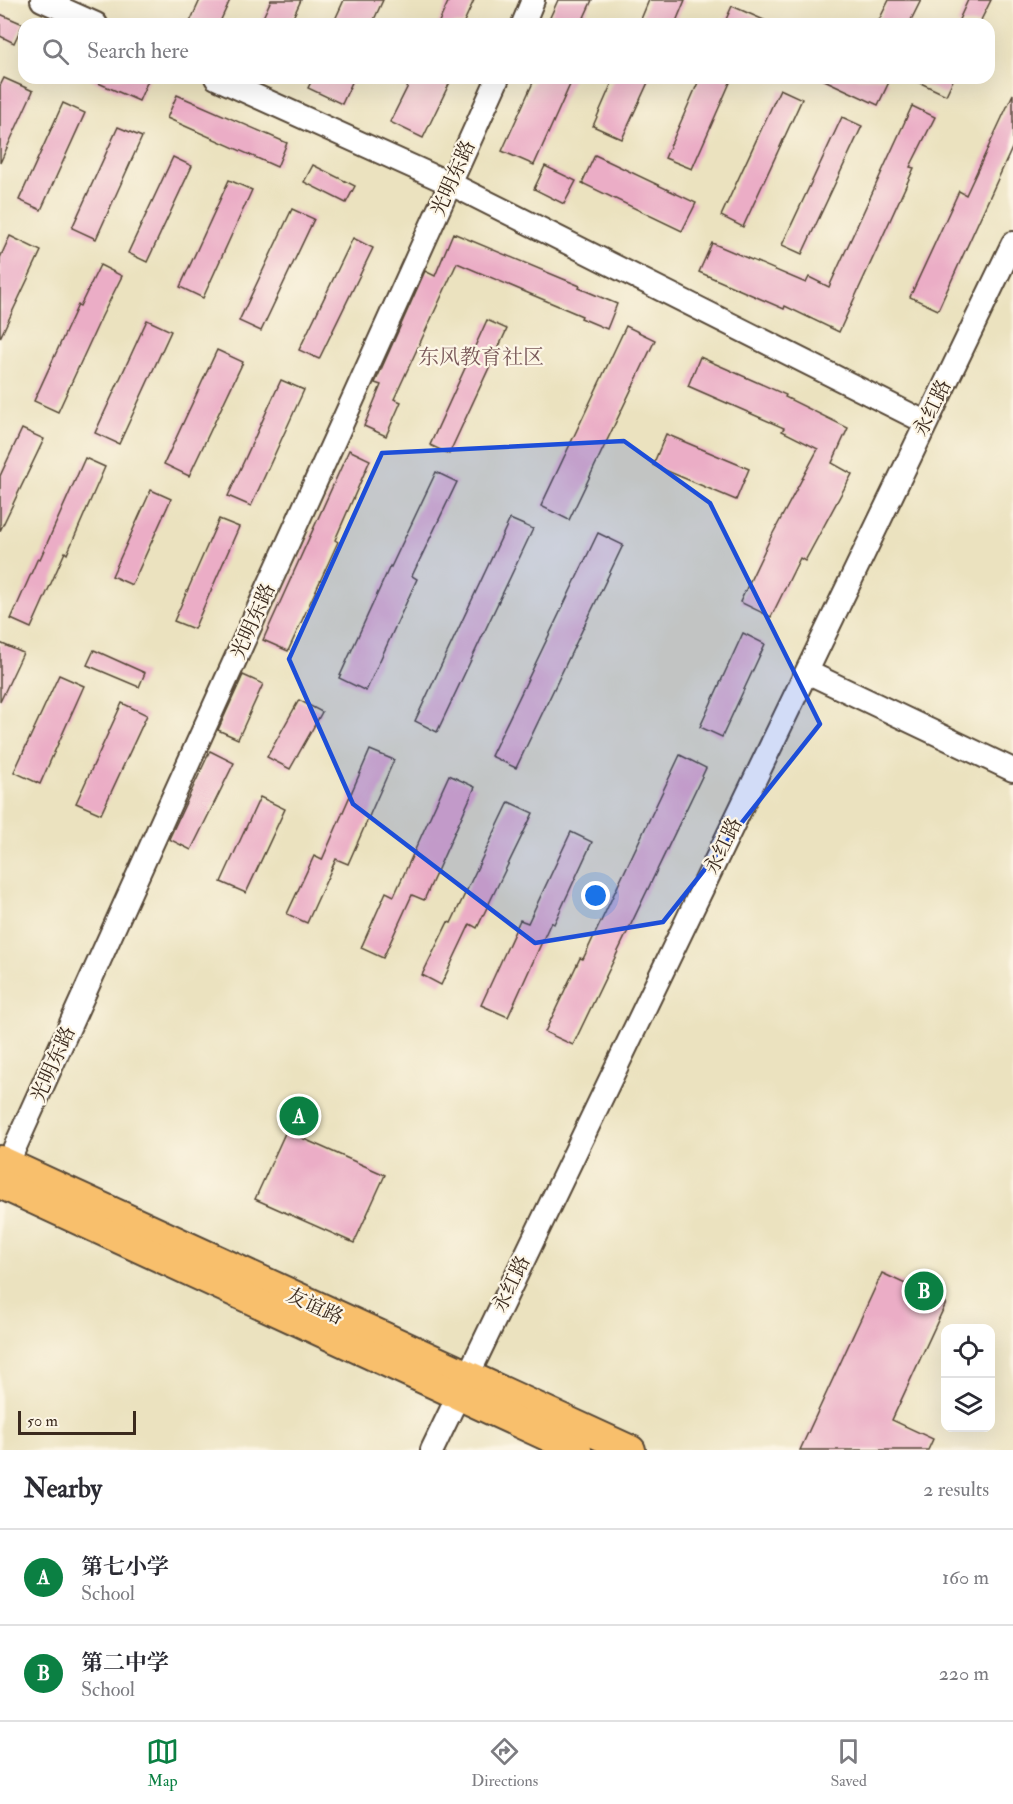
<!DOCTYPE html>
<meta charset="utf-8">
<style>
body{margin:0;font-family:"IM FELL Double Pica","Noto Serif SC",serif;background:#f2f2f3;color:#2b2b33}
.controls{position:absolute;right:18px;bottom:18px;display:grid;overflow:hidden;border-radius:12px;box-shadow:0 6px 24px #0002}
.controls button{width:54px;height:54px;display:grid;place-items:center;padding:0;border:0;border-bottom:2px solid #e1e1e2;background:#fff;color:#2b2b33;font:30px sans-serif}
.scale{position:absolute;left:18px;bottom:15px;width:118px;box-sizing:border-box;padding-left:6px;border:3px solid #3b2a1e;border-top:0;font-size:16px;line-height:21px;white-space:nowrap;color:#3b2a1e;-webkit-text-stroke:4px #fcf5e5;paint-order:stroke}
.you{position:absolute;left:596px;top:896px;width:21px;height:21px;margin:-15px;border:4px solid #fff;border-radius:50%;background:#1a73e8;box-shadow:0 0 0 9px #1a73e833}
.badge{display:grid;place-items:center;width:39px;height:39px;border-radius:50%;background:#0b8043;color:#fff;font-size:20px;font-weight:700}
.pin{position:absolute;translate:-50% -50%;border:3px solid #fff;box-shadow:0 2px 6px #0006}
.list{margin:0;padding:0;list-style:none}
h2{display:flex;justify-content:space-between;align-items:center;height:78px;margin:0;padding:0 24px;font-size:26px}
h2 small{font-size:20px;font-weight:400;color:#7c7c81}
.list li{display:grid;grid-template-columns:39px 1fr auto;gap:18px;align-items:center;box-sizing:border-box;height:96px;padding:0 24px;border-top:2px solid #e1e1e2}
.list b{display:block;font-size:22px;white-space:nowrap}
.list p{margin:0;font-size:20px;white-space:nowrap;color:#7c7c81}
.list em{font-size:20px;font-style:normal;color:#7c7c81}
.icon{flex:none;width:33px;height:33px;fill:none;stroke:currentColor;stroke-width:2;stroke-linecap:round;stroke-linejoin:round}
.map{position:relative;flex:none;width:1013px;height:1450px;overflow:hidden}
.search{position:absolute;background:#fff;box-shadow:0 6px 24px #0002;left:18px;right:18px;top:18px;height:66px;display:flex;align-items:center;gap:15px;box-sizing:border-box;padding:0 21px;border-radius:18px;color:#7c7c81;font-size:22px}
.sheet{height:270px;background:#fff}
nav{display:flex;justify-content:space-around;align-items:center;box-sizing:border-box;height:84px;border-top:2px solid #e1e1e2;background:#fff;font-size:16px;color:#7c7c81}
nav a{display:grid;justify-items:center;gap:3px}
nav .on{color:#0b8043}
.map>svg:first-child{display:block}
</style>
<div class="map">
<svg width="1013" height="1450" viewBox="0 0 1013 1450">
<rect width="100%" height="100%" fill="#fcf5e5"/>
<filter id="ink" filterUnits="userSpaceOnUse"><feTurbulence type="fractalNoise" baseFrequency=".0167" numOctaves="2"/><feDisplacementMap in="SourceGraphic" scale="12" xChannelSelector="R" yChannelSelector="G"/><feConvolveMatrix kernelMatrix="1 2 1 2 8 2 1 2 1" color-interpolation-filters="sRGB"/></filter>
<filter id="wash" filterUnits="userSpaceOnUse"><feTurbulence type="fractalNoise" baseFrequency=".008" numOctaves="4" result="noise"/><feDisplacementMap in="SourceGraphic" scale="24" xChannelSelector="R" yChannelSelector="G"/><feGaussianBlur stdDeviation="1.35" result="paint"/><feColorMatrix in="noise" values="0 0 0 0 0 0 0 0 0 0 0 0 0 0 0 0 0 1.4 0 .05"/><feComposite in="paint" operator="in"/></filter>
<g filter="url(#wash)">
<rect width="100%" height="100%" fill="#ebe2bf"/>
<g id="blocks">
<!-- building -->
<g fill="#ebadc6">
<polygon points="200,0 230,0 219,24 189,24"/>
<polygon points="271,0 301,0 290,24 260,24"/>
<polygon points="344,0 383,0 372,24 333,24"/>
<polygon points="449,0 474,0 463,24 438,24"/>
<polygon points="558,0 592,0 581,24 547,24"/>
<polygon points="649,0 685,0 675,24 639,24"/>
<polygon points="889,0 921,0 909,24 877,24"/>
<polygon points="968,0 991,0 979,24 957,24"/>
<polygon points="732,6 773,24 724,24"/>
<polygon points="0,14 23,24 14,43 0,36"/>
<polygon points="4,78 33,91 0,163 0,86"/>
<polygon points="87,78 149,78 139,101"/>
<polygon points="313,78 354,78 342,104 308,88"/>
<polygon points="412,78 452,78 423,138 390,122"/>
<polygon points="535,78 573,78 534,165 502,151"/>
<polygon points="614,78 650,78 622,139 593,126"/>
<polygon points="700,78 732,78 692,169 665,158"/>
<polygon points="820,78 882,78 889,82 878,105"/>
<polygon points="910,78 954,78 946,95"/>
<polygon points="780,89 802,99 743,227 721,216"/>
<polygon points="1013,94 1013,146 938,310 910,297 959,191 966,195"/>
<polygon points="177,95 287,143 277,167 167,118"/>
<polygon points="63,103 85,113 41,210 19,200"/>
<polygon points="912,106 935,117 910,167 914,168 839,332 785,306 784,309 699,272 712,243 806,283 809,277 829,287"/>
<polygon points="842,117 862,126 802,254 782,245"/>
<polygon points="118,127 142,137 96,239 72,228"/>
<polygon points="595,155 696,203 682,231 582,183"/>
<polygon points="173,157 192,166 147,262 128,253"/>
<polygon points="313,165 355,186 346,203 304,182"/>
<polygon points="545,166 576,181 564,204 534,189"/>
<polygon points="229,180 252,190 203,298 180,287"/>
<polygon points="292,209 314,219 261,331 239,321"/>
<polygon points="453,233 580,286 579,288 617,304 607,329 581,318 582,316 457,263 394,399 401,402 386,436 364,426 381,385 375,383 425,271 435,276"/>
<polygon points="10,236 41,251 0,338 0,258"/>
<polygon points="353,238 373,248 319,359 299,350"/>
<polygon points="100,265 122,276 102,316 58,412 34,401 78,305 80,306"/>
<polygon points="147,320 171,331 119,444 95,433"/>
<polygon points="487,320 507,329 449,454 430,445"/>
<polygon points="626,326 655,340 569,520 541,506"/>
<polygon points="217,350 243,362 189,476 164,464"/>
<polygon points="700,357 786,395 785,397 848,428 832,463 852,474 805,561 800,558 771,617 740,602 771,537 818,449 782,431 784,428 688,386"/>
<polygon points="281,380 304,390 251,506 228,496"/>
<polygon points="22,429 44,439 0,531 0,476"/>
<polygon points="666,434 749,469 736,500 653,465"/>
<polygon points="349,450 370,460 335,540 338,542 288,651 263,640"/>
<polygon points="85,458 105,467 67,554 65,552 31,628 11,619 38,558 40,559"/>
<polygon points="436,472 457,482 412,576 417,579 366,691 339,678 390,566 391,567"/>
<polygon points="151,490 171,499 132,585 112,576"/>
<polygon points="219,519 239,527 194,629 174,621"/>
<polygon points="510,519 533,529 437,732 415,721"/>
<polygon points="598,533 623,545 516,768 491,756"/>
<polygon points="743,633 765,644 722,737 700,727"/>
<polygon points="0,643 23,653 0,702"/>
<polygon points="94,650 145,673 139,687 87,665"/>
<polygon points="59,675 84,686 40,784 14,772"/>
<polygon points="243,675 263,684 238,739 218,730"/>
<polygon points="299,700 322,712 290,769 267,757"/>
<polygon points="122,703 147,715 101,814 76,803"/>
<polygon points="370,750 394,760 348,864 336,859 307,923 287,914 314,856 322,860"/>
<polygon points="210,751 234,763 191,850 169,839"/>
<polygon points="680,755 706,768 573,1045 545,1032 580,958 583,959"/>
<polygon points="449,775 475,787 424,900 412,895 383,958 361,948 386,892 394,896"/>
<polygon points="260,797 285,809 246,893 221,882"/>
<polygon points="509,802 533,813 477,928 470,924 441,985 422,975 448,922 451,923"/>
<polygon points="571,832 592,842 554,924 551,922 508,1017 481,1005 520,920 528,923"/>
<polygon points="286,1131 385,1175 354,1243 255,1199"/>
<polygon points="882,1273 946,1303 892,1420 933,1439 928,1450 800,1450"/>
</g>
</g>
</g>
<g filter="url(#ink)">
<use href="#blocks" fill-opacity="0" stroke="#554636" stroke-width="1.5"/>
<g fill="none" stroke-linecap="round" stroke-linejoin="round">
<defs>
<g id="minor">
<polyline points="42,0 96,24"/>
<polyline points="523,24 533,0"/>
<polyline points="216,78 451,184 925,422"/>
<polyline points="807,672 1013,770"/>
<polyline points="1,1178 498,78"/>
<polyline points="432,1450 1013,243"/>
</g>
<g id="major">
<polyline points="0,1160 631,1450"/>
<polyline points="0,1184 577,1450"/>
</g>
</defs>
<!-- minor casing -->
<use href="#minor" stroke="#554636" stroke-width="26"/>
<!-- major casing -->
<use href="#major" stroke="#554636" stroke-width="32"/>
<!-- minor -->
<use href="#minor" stroke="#fff" stroke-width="22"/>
<!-- major -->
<use href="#major" stroke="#f8bf6c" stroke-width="28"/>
</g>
</g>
<!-- marked area -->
<path fill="#1d4ed8" fill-opacity="0.2" stroke="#1d4ed8" stroke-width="4.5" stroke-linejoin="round" d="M624,441L710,503L820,724L663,922L535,943L353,804L289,659L382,453Z"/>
<g text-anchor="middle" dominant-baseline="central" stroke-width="4.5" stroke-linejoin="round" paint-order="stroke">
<!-- street labels -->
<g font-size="20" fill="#3b2a1e" stroke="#fcf5e5">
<text transform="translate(453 178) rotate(-66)">光明东路</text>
<text transform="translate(932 408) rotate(-64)">永红路</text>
<text transform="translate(253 621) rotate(-66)">光明东路</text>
<text transform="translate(723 846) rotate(-64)">永红路</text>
<text transform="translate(53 1064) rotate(-66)">光明东路</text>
<text transform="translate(511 1284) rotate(-64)">永红路</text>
<text transform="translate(315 1306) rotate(25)">友谊路</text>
</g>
<!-- neighbourhood labels -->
<g font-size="21" fill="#795859" stroke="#fcf5e5">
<text x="481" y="357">东风教育社区</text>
</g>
</g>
</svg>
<div class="controls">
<button><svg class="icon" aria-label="locate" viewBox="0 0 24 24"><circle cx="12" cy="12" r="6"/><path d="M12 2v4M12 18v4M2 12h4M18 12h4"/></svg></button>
<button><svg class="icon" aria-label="layers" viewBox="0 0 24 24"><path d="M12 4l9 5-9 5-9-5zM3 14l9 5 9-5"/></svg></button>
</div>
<div class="scale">50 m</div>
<div class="you"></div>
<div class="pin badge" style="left:299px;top:1116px">A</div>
<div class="pin badge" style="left:924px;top:1291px">B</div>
<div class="search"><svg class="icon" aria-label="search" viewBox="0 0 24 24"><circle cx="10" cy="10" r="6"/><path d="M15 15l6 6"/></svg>Search here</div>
</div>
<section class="sheet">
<h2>Nearby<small>2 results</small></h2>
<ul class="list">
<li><span class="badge">A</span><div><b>第七小学</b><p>School</p></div><em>160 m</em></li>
<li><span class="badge">B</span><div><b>第二中学</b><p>School</p></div><em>220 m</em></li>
</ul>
</section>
<nav>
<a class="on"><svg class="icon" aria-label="map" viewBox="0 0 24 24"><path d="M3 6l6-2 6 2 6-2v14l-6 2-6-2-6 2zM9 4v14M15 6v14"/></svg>Map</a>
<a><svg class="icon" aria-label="directions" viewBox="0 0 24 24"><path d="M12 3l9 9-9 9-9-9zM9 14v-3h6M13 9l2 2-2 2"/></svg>Directions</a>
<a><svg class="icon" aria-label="saved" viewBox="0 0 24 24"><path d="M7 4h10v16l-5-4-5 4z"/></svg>Saved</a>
</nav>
